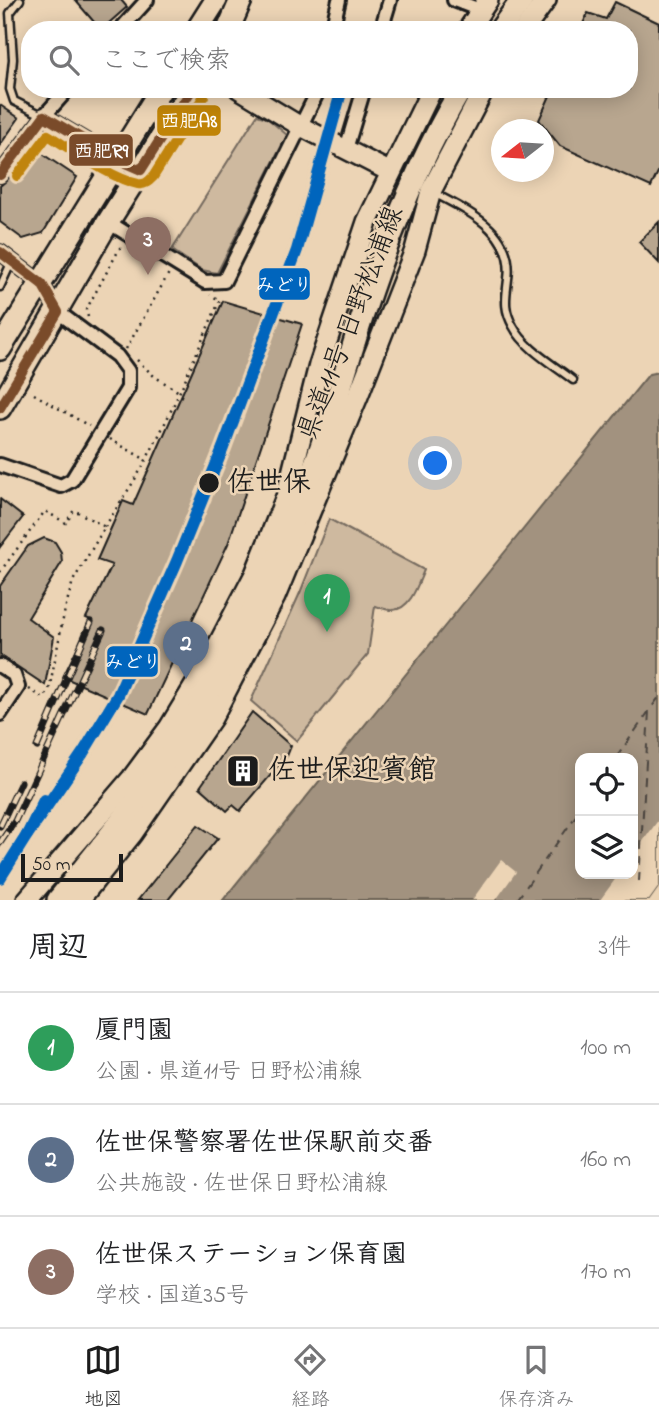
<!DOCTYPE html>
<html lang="ja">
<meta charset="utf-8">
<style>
body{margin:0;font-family:"Indie Flower","Klee One",sans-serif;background:#f2f2f2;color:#202124}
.controls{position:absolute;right:21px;bottom:21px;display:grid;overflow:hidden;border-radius:14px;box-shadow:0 4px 18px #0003}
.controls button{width:63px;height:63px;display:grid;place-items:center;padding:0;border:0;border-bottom:2px solid #e0e0e0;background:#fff;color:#202124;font:35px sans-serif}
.compass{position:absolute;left:491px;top:119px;width:63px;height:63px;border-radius:50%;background:#fff;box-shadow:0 4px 18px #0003;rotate:253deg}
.scale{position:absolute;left:21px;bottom:18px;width:102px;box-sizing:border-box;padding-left:7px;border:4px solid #1c1c1c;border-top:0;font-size:19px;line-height:24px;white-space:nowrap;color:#1c1c1c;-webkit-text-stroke:5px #ecd4b5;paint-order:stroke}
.you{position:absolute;left:436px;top:464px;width:24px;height:24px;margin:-18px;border:5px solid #fff;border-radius:50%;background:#1a73e8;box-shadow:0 0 0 10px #1a73e833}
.badge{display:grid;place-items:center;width:46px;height:46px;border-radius:50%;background:#1c1c1c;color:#fff;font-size:23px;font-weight:700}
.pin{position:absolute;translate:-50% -58px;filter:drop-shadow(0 2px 4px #0008)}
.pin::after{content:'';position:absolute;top:37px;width:24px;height:21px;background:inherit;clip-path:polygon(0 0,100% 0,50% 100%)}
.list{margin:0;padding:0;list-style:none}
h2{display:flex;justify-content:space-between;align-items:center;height:91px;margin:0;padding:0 28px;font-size:30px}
h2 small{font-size:23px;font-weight:400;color:#757577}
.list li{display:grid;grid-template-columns:46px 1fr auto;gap:21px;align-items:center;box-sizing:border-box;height:112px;padding:0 28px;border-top:2px solid #e0e0e0}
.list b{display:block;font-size:26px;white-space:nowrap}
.list p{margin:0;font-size:23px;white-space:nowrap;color:#757577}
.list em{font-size:23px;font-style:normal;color:#757577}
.icon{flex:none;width:38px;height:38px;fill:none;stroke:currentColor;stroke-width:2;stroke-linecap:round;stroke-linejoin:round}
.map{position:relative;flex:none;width:659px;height:900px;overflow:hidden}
.search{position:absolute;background:#fff;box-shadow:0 4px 18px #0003;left:21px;right:21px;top:21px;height:77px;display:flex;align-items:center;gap:18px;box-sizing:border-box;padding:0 24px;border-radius:28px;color:#757577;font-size:26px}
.sheet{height:427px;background:#fff}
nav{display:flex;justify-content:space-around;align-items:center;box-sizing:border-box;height:98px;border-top:2px solid #e0e0e0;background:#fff;font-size:19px;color:#757577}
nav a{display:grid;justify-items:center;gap:4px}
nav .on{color:#1c1c1c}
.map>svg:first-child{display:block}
</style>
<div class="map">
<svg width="659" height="900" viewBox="0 0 659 900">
<rect width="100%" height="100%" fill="#ecd4b5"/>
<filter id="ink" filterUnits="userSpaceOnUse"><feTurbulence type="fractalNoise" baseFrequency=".0143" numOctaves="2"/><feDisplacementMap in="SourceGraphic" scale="14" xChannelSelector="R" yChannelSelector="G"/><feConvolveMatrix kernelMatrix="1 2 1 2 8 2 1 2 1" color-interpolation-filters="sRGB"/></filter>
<g filter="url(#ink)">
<!-- green -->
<g fill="#ceb99f" stroke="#756a5e" stroke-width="2">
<polygon points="257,115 267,118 287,135 217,273 202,270 172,250"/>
<path d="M329,519L424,570C418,584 411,609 393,610C388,611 380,607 375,606L368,654L297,741L251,701L300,593Z"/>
</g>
<!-- water -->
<path fill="#a2927f" stroke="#6c6357" stroke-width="2" fill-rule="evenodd" d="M659,372V886L649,900H223L649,374ZM580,758H633V874H580Z"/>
<!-- pier -->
<g fill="#ecd4b5">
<polygon points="659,819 659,886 649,900 600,900 619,874 633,874 633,855"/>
<polygon points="501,860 516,872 496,900 472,900"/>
</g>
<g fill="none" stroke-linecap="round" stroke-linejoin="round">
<!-- ferry -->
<g stroke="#4b453f" stroke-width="2" stroke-dasharray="9 7" stroke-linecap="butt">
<polyline points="616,758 659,697"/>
<polyline points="639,881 649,711"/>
<polyline points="517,900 580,810"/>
</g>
</g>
<!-- building -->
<g fill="#b8a68f" stroke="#1c1c1c" stroke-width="2">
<polygon points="75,0 121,0 127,7 101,30"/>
<polygon points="615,2 659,23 659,170 651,187 560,146 539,120 553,89 629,89 629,30 580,30 588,13 606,19"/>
<polygon points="0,105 19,118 0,145"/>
<polygon points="32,147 77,177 43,233 23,239 0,222 0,186 7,180"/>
<polygon points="659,222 659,263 639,242"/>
<polygon points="223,301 302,324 228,544 148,714 63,677 91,620 86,618 112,565 97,560 123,501 133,505"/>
<polygon points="0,499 23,517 0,547"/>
<polygon points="44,538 55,542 61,552 62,562 28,618 54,637 45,685 0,655 0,586 28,546"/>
<polygon points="252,712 291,746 287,756 240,811 233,805 227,811 200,787"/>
<polygon points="198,825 218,838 168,900 138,900"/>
</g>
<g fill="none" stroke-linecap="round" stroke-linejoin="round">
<defs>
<g id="lane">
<polyline points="20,0 10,13 13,59 10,89 14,101 44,116"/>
<path d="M432,192C467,211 515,231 508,279C506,298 503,308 513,326C525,349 554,365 573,380"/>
<polyline points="0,287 12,261"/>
</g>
<g id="street">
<polyline points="454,0 480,10"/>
<polyline points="120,30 147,0"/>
<polyline points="332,30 339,0"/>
<polyline points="381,30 390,0"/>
<polyline points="44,116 118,160 141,170"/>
<polyline points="346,149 364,89"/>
<polyline points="0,175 44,116 68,89"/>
<polyline points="108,222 205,282 224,281 319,89"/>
<polyline points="0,252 42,284 58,312 117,356 128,371 128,388 72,480 61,486 0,465"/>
<polyline points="0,666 14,675 18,687 0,714"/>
</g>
<polyline id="secondary" points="239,89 300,126 390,172"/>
<g id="primary">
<polyline points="468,30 488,0"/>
<polyline points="524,30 546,0"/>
<polyline points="27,900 132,778 169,728 208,664 255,574 286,497 319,365 367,222 432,89"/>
<polyline points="79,900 132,834 212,718 275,597 358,396 415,250 431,191 484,89"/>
</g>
<g id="highway">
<polyline points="197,30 216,0"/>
<polyline points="228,30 241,0"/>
<polyline points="500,30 522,0"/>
<polyline points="0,349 161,89"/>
<polyline points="0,408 108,222 192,89"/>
<path d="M58,900C101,847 145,793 183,735C236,652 278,562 313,469C336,408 352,344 374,282C397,216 425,150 461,89"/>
</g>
</defs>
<!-- lane casing -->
<use href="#lane" stroke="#1c1c1c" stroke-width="11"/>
<!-- street casing -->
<use href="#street" stroke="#1c1c1c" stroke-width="18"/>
<!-- secondary casing -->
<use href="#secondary" stroke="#1c1c1c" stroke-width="23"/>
<!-- primary casing -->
<use href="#primary" stroke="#1c1c1c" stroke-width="24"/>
<!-- highway casing -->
<use href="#highway" stroke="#1c1c1c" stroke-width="26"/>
<!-- path -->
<g stroke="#1c1c1c" stroke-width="2.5" stroke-dasharray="2 5" stroke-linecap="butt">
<polyline points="88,317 86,310 121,246"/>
<polyline points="126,349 169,273"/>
<polyline points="137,360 154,376 179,392"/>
<polyline points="34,394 89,426"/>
<polyline points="110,439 146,460"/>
<path d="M105,527C118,504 135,482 147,458C175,407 196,353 220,300L210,295"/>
<polyline points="0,572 45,511 66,523 74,510 105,527 73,581 65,609 49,690 44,698 29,689"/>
</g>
<!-- lane -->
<use href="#lane" stroke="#ecd4b5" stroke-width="6"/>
<!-- street -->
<use href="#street" stroke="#ecd4b5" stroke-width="12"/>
<!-- secondary -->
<use href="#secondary" stroke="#ecd4b5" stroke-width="18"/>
<!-- primary -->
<use href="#primary" stroke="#ecd4b5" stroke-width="19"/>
<!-- highway -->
<use href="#highway" stroke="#ecd4b5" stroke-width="21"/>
<defs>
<g id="rail">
<polyline points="37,747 91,622"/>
<polyline points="0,826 21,782"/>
<polyline points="0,843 15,821 103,630"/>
</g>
</defs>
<!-- rail casing -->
<use href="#rail" stroke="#1c1c1c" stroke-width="7"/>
<!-- rail -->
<use href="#rail" stroke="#ecd4b5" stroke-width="4.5" stroke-dasharray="13" stroke-linecap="butt"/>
<defs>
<g id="bus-1">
<polyline points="0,175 44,116 118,160 141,170 192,89"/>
<polyline points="0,252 42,284 58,312 0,408"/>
</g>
<path id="bus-2" d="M17,176L48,135C71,149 112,179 138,184C145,185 148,182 153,177L204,96"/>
</defs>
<!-- bus-1 casing -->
<use href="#bus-1" stroke="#ecd4b5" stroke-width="16"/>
<!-- bus-2 casing -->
<use href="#bus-2" stroke="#ecd4b5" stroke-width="16"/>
<!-- bus-1 -->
<use href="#bus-1" stroke="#7a4b2a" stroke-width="10"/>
<!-- bus-2 -->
<use href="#bus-2" stroke="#c08407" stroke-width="10"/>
<defs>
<g id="rail-1">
<polyline points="27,835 83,753 118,695 177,561 223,448 297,250 342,89"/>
<polyline points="0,878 27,835 44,800"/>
</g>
</defs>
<!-- rail-1 casing -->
<use href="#rail-1" stroke="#ecd4b5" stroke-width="18"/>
<!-- rail-1 -->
<use href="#rail-1" stroke="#0065bd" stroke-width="12"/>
</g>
</g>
<!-- icons -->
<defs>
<symbol id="building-square" viewBox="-11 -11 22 22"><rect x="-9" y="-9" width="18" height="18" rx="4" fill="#1c1c1c" stroke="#ecd4b5"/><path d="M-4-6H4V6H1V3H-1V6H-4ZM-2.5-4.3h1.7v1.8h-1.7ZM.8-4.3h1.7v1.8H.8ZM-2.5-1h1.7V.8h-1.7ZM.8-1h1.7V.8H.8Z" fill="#fff"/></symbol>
</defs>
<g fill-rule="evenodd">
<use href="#building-square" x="224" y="752" width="38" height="38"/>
</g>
<!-- markers -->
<circle fill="#1c1c1c" stroke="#ecd4b5" stroke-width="2.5" cx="209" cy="483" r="11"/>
<g text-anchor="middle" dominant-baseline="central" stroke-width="5" stroke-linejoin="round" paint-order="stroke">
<!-- street labels -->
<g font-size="28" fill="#1c1c1c" stroke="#ecd4b5">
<text transform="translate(352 324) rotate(-69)">県道11号 日野松浦線</text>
</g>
<!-- stop labels -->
<g font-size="28" font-weight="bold" fill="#1c1c1c" stroke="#ecd4b5" text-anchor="start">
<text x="227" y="483">佐世保</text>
</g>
<!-- poi labels -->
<g font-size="28" font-weight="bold" fill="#1c1c1c" stroke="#ecd4b5" text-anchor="start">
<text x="268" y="771">佐世保迎賓館</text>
</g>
</g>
<g stroke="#ecd4b5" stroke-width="2.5">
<rect x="156" y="104" width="66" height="33" rx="7" fill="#c08407"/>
<rect x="68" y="133" width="66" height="34" rx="7" fill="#7a4b2a"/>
<rect x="258" y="267" width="53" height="34" rx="7" fill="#0065bd"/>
<rect x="106" y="645" width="53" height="33" rx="7" fill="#0065bd"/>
</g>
<g font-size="19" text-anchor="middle" font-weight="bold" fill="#fff">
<text x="189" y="127">西肥A8</text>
<text x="101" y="157">西肥R9</text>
<text x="284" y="291">みどり</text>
<text x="133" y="668">みどり</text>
</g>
</svg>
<div class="controls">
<button><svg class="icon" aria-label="locate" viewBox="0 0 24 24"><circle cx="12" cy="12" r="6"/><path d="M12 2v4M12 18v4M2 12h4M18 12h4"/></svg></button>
<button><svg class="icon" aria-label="layers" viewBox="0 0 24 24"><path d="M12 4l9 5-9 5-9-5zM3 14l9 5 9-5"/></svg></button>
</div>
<svg class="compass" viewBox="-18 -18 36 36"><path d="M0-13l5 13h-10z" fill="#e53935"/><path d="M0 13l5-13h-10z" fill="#757577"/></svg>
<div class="scale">50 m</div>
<div class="you"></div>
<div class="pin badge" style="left:327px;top:632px;background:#2e9e5b">1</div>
<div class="pin badge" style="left:186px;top:679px;background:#5c6f8a">2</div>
<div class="pin badge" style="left:148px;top:275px;background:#8d6e63">3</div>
<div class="search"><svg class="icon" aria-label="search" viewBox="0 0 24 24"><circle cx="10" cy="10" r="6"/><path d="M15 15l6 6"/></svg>ここで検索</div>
</div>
<section class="sheet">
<h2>周辺<small>3件</small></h2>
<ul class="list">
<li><span class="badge" style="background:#2e9e5b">1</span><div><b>厦門園</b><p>公園 · 県道11号 日野松浦線</p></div><em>100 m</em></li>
<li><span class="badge" style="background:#5c6f8a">2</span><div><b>佐世保警察署佐世保駅前交番</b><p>公共施設 · 佐世保日野松浦線</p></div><em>160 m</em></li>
<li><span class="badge" style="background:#8d6e63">3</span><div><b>佐世保ステーション保育園</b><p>学校 · 国道35号</p></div><em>170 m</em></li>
</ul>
</section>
<nav>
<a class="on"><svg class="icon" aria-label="map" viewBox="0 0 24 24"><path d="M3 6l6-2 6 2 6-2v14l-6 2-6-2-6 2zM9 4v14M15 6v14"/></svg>地図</a>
<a><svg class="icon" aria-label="directions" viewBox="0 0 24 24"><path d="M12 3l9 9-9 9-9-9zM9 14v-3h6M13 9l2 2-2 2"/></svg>経路</a>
<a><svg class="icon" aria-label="saved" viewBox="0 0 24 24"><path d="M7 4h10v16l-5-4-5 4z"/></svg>保存済み</a>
</nav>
